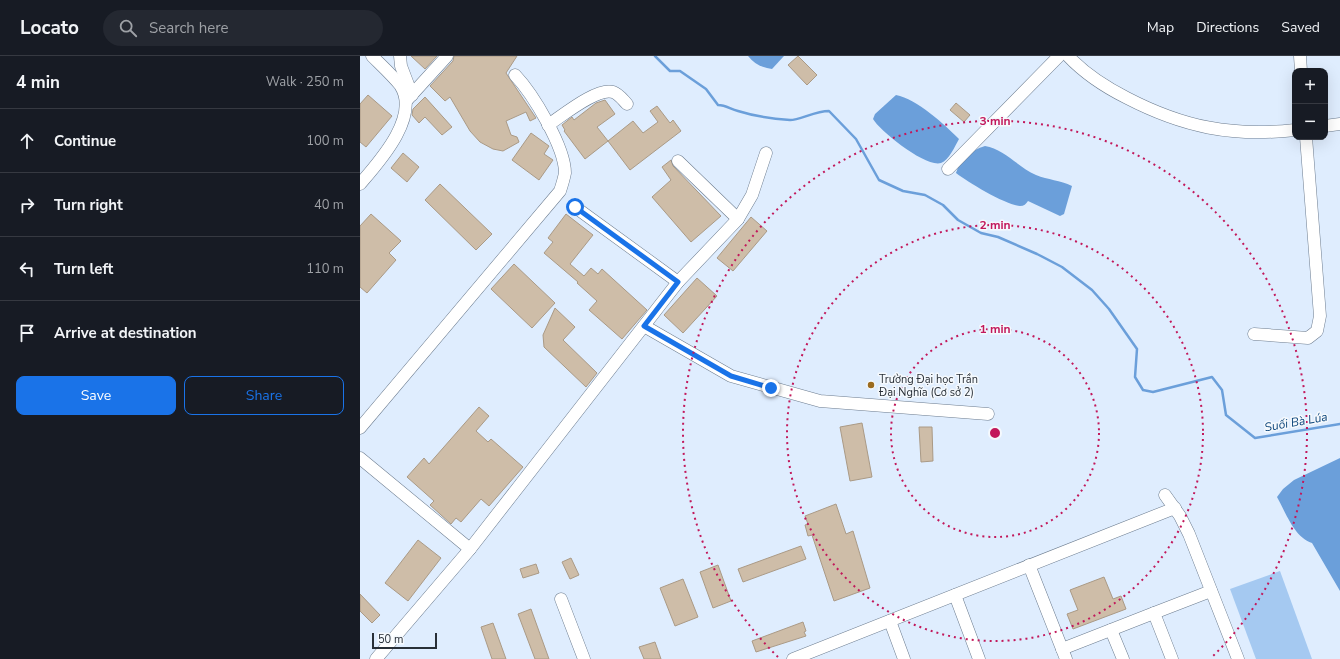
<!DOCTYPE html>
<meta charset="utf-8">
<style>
body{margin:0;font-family:"Nunito Sans",sans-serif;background:#242831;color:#f1f3f6}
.controls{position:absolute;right:12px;top:12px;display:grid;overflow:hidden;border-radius:8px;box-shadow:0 4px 16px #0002}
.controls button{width:36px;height:36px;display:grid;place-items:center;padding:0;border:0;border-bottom:1px solid #363941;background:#171b24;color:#f1f3f6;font:20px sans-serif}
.scale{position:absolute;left:12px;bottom:10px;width:65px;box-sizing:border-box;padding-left:4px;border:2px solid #282f37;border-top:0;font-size:11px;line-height:14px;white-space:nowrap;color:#282f37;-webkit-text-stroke:3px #f5f9fd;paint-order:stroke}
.stop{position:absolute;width:12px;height:12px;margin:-9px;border:3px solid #1a73e8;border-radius:50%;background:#fff}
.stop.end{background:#1a73e8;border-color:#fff;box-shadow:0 1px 4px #0008}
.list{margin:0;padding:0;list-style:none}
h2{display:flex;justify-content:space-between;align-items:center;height:52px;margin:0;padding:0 16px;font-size:17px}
h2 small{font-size:13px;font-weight:400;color:#9ea1a6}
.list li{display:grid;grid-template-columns:26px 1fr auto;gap:12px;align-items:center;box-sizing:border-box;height:64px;padding:0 16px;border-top:1px solid #363941}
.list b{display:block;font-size:15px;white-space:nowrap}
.list em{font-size:13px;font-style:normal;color:#9ea1a6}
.actions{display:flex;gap:8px;padding:12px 16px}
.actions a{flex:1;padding:9px 0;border:1px solid #1a73e8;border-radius:8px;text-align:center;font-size:14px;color:#1a73e8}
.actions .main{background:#1a73e8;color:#fff}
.icon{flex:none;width:22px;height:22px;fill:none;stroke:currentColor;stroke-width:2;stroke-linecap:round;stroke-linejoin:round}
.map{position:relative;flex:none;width:980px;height:603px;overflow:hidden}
header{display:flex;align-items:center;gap:24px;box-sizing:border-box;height:56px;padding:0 20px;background:#171b24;border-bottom:1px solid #363941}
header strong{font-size:19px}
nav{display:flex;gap:22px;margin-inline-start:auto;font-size:14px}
.search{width:280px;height:36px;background:#242831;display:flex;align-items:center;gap:10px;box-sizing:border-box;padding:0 14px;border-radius:22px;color:#9ea1a6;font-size:15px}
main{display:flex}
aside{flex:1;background:#171b24}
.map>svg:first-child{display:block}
</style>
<header>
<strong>Locato</strong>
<div class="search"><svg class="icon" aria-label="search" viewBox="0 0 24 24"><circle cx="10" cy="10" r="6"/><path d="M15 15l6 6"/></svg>Search here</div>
<nav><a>Map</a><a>Directions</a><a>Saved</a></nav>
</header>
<main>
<aside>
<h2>4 min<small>Walk · 250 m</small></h2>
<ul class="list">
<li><svg class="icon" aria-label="ahead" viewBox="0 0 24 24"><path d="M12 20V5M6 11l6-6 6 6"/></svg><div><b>Continue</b></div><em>100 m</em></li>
<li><svg class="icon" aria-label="right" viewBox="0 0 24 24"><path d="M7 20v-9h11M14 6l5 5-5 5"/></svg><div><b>Turn right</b></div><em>40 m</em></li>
<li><svg class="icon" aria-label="left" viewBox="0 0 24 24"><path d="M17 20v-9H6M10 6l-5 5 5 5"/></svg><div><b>Turn left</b></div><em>110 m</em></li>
<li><svg class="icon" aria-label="arrive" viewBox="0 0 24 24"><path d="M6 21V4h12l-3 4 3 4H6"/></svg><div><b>Arrive at destination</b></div></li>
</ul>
<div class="actions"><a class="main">Save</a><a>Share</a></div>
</aside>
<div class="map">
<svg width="980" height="603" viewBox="0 0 980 603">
<rect width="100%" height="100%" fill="#dfedfe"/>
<!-- green -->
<polygon fill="#a5c9f1" points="920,515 952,603 896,603 870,533"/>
<!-- water -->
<g fill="#6b9fda">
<path d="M388,0H424L412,13C403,12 394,8 388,0Z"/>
<path d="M536,39C557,43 584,68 599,83C595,90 589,104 581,107C566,112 520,75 513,63L515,58Z"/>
<path d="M625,90C644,93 658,111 676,119C688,124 700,124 712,130L704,158L700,160L668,145C666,148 664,150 660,150C646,149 609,127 596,117C600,103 611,94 625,90Z"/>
<path d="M980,402V535L952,487C934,481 926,457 917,441L923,433L934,424Z"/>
</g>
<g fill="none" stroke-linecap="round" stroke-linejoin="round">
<!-- stream -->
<path stroke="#6b9fda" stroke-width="2.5" d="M295,0L310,15H320L346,33L358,49C366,49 370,53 378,55C394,60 414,63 430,64C440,64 455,55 469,55L496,83L519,124L543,135L565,139L583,149L598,164L621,177L638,181L677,198L702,211L732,234L749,253L777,293L775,321L783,334L793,336L852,321L862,334L866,359L895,382L980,368"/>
</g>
<!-- building -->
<g fill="#cebda8" stroke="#aa9a86">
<polygon points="51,0 77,0 65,13"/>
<polygon points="94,0 157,0 146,17 176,62 170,65 166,56 146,65 151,79 157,81 159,86 143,95 133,93 120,86 110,75 90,41 85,45 70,30 93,5"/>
<polygon points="438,0 457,19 447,29 428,9"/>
<polygon points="8,39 32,60 6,91 0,86 0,48"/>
<polygon points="65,41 92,71 82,79 65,61 59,67 52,59 53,53"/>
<polygon points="245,44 255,58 237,71 248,85 225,103 204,75 205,74 202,69 212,61 214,64 236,47"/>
<polygon points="596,47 610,59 604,66 590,54"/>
<polygon points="297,50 310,67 313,64 321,75 270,114 248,85 273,65 283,77 298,66 290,55"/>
<polygon points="171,77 189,90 184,98 193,104 179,124 152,104"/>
<polygon points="43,97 59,111 47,126 31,112"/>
<polygon points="311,104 313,110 361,160 331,186 292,141 311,124 302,111"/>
<polygon points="80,128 132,178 116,194 65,144"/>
<polygon points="11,158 41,185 29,197 36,204 7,237 0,231 0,170"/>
<polygon points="206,158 233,179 210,208 224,220 231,212 238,218 242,213 287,254 262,283 229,254 237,245 217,227 218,226 184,197 193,186 188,182"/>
<polygon points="391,161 407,175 373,215 357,202"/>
<polygon points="154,208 195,247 172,272 131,233"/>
<polygon points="337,222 357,240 323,277 304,259"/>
<polygon points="195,252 215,271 203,284 237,317 226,331 184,291 183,279"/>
<polygon points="119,351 129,360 116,375 128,386 131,383 163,411 129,450 121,443 101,466 96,462 91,468 70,449 74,445 47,421 64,402 69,408"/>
<polygon points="502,367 512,421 490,425 480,371"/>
<polygon points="559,371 572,371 573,405 561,406"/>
<polygon points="476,448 486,478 493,475 510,532 474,545 452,479 448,480 445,469 448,468 445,460"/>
<polygon points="58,484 81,502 48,545 25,527"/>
<polygon points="441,490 446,503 383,526 378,513"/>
<polygon points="211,502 219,519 210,523 202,506"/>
<polygon points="176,508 179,517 163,522 160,513"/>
<polygon points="358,509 371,545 353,552 340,516"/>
<polygon points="744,521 753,543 761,540 766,553 713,573 707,558 718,554 710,534"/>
<polygon points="323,523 338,561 315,570 300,532"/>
<polygon points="0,538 20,559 12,567 0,555"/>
<polygon points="171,553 189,603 175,603 158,558"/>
<polygon points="443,566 446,575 444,576 446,580 396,596 392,585"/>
<polygon points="133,567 146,603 132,603 121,571"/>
<polygon points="295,586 301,603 284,603 279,591"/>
</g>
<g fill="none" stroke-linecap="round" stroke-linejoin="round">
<defs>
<g id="minor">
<polyline points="40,0 41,10 52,39"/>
<path d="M708,0C725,18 745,31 767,42C823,71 872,81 935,74"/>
<polyline points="940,0 941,15"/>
<polyline points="46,45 87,0"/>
<path d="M188,69C202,60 237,31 253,36C259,38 263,44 267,48"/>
<polyline points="965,70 980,68"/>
<polyline points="318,105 378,163"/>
<polyline points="588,113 699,0"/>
<path d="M0,128C19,106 61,60 40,29C32,19 21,9 12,0"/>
<polyline points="215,151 318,226"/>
<polyline points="284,270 371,320 460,345 628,358"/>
<polyline points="894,278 948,282 957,275 960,260 946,81"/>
<path d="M0,372L200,135C202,129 204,122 205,117C205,91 173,38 155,19"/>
<polyline points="0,402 110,493"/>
<polyline points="805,439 820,460 829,478 878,603"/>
<polyline points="669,509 706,603"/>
<polyline points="595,539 619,603"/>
<polyline points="201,543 224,603"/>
<polyline points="530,565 544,603"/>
<polyline points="751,574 763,603"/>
<polyline points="702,593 794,557"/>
<polyline points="16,603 110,493 318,226 378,163 392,139 406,97"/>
<polyline points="433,603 815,452"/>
<polyline points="812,603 794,557 851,535"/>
</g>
</defs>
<!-- minor casing -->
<use href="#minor" stroke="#6c7c8f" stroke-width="13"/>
<!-- minor -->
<use href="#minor" stroke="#fff" stroke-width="12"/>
</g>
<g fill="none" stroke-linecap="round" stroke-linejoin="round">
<!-- route -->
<polyline stroke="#1a73e8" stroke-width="5" points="215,151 318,226 284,270 371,320 411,332"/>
</g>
<!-- distance rings -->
<g fill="none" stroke="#c2185b" stroke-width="2" stroke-dasharray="2 4">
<circle cx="635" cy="377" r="104"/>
<circle cx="635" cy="377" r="208"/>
<path d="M418 601A312 312 0 1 1 852 601"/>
</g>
<!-- markers -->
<circle fill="#9b6b1e" stroke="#f5f9fd" stroke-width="1.5" cx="511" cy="329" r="4"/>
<g text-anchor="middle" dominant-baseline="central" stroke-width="3" stroke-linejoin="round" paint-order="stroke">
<!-- poi labels -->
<g font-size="11" fill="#282f37" stroke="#f5f9fd" text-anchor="start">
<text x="519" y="323">Trường Đại học Trần<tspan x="519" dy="13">Đại Nghĩa (Cơ sở 2)</tspan></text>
</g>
<!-- water labels -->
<g font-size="12" font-style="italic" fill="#0e477c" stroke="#f5f9fd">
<text transform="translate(936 366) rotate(-10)">Suối Bà Lúa</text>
</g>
</g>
<circle cx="635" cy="377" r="6" fill="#c2185b" stroke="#f5f9fd" stroke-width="2"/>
<g font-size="12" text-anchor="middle" font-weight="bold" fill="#c2185b" stroke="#f5f9fd" stroke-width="3" stroke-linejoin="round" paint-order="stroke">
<text x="635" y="69">3 min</text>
<text x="635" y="173">2 min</text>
<text x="635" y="277">1 min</text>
</g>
</svg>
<div class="controls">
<button>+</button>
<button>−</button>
</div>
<div class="scale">50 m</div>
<div class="stop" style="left:215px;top:151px"></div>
<div class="stop end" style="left:411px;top:332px"></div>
</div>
</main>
